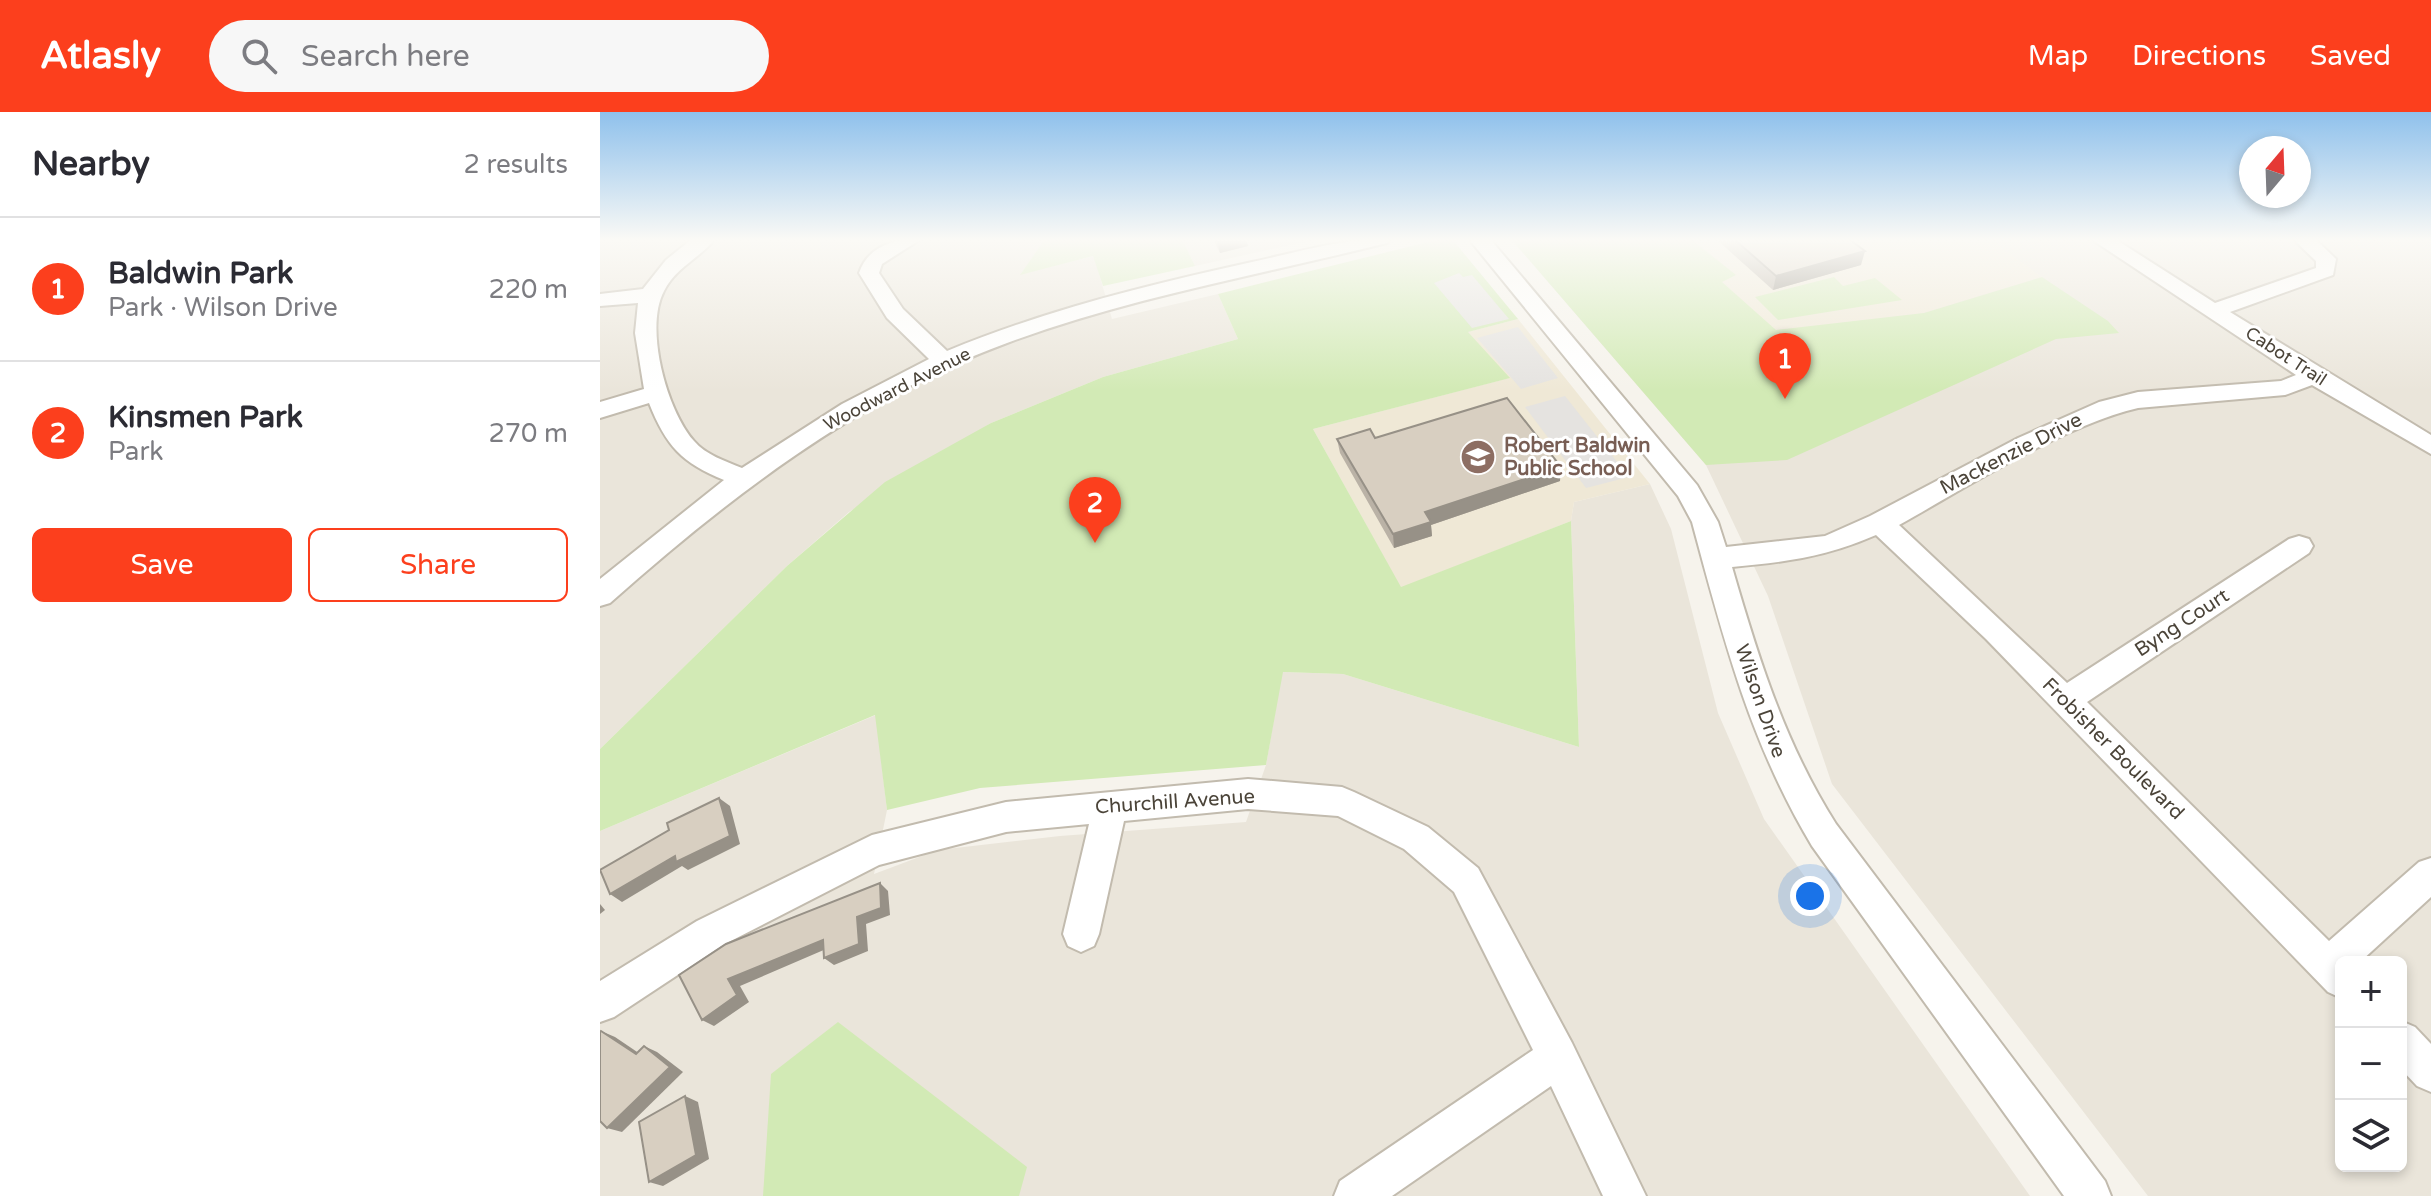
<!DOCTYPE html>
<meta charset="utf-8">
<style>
body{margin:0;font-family:"Varela Round",sans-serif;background:#f7f7f7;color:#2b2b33}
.controls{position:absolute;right:24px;bottom:24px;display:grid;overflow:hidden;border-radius:12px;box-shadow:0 4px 12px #0003}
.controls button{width:72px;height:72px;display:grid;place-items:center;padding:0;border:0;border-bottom:2px solid #e1e1e2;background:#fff;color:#2b2b33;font:40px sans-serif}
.compass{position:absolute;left:1639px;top:24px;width:72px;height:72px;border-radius:50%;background:#fff;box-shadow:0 4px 12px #0003;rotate:19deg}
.you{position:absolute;left:1210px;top:784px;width:28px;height:28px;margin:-20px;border:6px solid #fff;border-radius:50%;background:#1a73e8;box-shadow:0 0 0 12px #1a73e833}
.badge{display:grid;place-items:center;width:52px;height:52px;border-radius:50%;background:#fc3f1d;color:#fff;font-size:26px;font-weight:700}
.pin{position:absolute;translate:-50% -66px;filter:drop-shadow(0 2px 4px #0008)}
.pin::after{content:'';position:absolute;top:42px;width:28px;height:24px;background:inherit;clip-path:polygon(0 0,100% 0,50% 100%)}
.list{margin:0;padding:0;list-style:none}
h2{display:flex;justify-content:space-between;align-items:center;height:104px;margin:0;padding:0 32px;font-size:34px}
h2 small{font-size:26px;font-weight:400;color:#7c7c81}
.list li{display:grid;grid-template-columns:52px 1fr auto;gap:24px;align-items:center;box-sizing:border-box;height:144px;padding:0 32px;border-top:2px solid #e1e1e2}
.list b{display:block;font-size:30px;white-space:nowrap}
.list p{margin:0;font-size:26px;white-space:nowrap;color:#7c7c81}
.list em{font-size:26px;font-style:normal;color:#7c7c81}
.actions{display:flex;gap:16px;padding:24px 32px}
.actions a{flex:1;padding:18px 0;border:2px solid #fc3f1d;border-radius:12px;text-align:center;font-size:28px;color:#fc3f1d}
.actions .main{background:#fc3f1d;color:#fff}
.icon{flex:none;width:44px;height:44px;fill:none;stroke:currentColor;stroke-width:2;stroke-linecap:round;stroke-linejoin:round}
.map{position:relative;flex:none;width:1831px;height:1084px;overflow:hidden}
header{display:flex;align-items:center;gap:48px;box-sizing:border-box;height:112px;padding:0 40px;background:#fc3f1d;color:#fff}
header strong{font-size:38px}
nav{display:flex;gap:44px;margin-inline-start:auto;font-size:28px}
.search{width:560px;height:72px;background:#f7f7f7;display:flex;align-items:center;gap:20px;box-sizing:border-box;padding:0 28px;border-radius:44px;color:#7c7c81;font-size:30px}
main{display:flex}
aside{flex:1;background:#fff}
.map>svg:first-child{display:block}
</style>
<header>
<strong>Atlasly</strong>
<div class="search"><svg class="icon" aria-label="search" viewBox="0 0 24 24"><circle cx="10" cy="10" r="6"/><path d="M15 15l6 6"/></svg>Search here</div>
<nav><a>Map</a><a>Directions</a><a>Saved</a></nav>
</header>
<main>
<aside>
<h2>Nearby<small>2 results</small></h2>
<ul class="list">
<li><span class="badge">1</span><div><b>Baldwin Park</b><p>Park · Wilson Drive</p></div><em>220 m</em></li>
<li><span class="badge">2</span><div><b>Kinsmen Park</b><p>Park</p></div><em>270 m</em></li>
</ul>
<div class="actions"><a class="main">Save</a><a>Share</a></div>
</aside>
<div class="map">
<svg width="1831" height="1084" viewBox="0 0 1831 1084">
<rect width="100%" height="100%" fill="#f6f3ec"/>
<!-- residential -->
<g fill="#eae5da" fill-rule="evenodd">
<polygon points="0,127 445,127 421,162 494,144 512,207 618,182 638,227 503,265 391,311 249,400 187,454 0,637"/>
<polygon points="582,127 718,127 595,154"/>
<path d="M911,127H1831V1084H1548L1232,672L1168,484L1106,353ZM1741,850H1801V1054H1741Z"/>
<polygon points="1050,372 1071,417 1118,601 1164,707 1430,1084 0,1084 0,719 276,603 287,698 274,762 338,738 460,724 646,710 666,653 682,560 743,562 979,635 971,409 974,390"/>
</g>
<!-- education -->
<g fill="#efe8d6">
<polygon points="1073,127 1390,127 1442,165 1324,201 1176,219"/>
<polygon points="918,207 1050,372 974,390 971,409 801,476 713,317 909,266 867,220"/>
</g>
<!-- green -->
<g fill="#d2eab5">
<polygon points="445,127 582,127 595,154 503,174 493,144 420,163"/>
<polygon points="840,127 852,127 918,207 868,220 910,266 713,317 801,475 971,409 979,635 743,562 683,560 666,653 380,676 287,698 275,603 0,719 0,637 187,454 285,370 391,311 503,265 638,227 618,182"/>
<polygon points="911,127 1091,127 1136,163 1122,170 1176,218 1324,201 1442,165 1508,209 1519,221 1456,227 1187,348 1106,353"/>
<polygon points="1234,165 1243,174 1275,166 1302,188 1178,208 1155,185"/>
<polygon points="238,910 427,1055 419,1084 163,1084 171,962"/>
</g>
<!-- parking -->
<g fill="#e5e3e0">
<polygon points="859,161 863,165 872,163 909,207 872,216 834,171"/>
<polygon points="918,215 958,266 921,277 877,226"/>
<polygon points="965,284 1029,365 986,376 925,295"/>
</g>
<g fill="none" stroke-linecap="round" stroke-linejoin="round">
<defs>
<g id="minor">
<path d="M92,127H115C100,146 75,156 64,179C44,216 67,299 94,329C106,343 125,349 142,356L242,292L329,247L287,206L259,161C268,134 295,126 321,127L282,152L279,161L303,197L347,239C446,198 548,173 652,150C698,140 743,126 790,127L787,131C660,163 531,185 407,231C258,286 128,386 10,491L0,494V467L124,368C82,351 66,334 49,291L0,306V290L44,277L35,221L38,191L0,194V182L43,177L66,148Z"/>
<path d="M869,127H890L1097,373L1118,410L1126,435L1225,424L1270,404L1418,326L1499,290L1538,280L1681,269L1696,263L1491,127H1515L1615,191L1716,156V149L1693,127H1715L1736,147L1733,163L1630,200L1831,323V342L1712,273L1685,283L1538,296C1462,314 1369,374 1299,413L1467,571L1689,427L1699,424L1709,427L1713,434L1709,441L1487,590L1729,829L1819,750L1831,746V785L1760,850H1741V886L1728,880L1386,527L1276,423C1226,445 1186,450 1132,455C1158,545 1185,632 1236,712L1505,1069L1511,1084H1464L1212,734C1150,631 1123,525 1092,410L1078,384Z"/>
<polygon points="648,667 742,675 754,680 828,715 878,756 972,931 1046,1084 1003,1084 951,974 792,1084 734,1084 740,1069 933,938 854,780 804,737 738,704 648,697 524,709 499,822 494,834 481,840 468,834 463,822 489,712 406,720 279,753 123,833 14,905 0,910 0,869 97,809 272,723 406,690"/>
<polygon points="1801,909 1815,915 1831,932 1831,980 1817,974 1801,957"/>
</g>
</defs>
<!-- minor casing -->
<use href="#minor" stroke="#c2bbae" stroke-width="4"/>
<!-- minor -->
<use href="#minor" fill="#fff" fill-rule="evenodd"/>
</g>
<!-- wall -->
<g fill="#bab2a6">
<polygon points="613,127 646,127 648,134 620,141"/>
<polygon points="1116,127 1249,127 1261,153 1173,178"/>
<polygon points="775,326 960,369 831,413 832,424 794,436 740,341 737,327"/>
</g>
<!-- shaded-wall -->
<g fill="#979187">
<polygon points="617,127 646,127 648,134 620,141"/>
<polygon points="1265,139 1261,153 1173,178 1176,164"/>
<polygon points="961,355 960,369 831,413 832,424 794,436 793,422 825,400"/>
<polygon points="119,686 130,694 140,732 88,758 82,754 22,790 10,782"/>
<polygon points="280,771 288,779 290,803 266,812 268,839 234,853 224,846"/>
<polygon points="0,792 5,798 0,802"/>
<polygon points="223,828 233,834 140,874 149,890 114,914 102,908 128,867"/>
<polygon points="1,919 15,925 49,948 36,942"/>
<polygon points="44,934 57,940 83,960 22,1020 7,1016"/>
<polygon points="85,984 98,990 109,1047 63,1074 49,1070"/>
</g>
<!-- building -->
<g fill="#d8cfc1" stroke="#979187" stroke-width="2">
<polygon points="1134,127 1249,127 1265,139 1176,164"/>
<polygon points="907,286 961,355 825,400 831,410 793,422 737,327 770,317 775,326"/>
<polygon points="119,686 130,724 76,750 75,744 10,782 0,758 69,718 67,711"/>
<polygon points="280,771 281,796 257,805 259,832 224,846 223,828 128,867 137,883 102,908 79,863 126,832"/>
<polygon points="1,919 36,942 44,934 70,955 7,1016 0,1009 0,920"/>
<polygon points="85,984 96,1043 49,1070 39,1010"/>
</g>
<!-- sky -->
<linearGradient id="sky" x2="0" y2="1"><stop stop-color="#8fc1ec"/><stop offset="0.46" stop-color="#fbfaf6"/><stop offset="1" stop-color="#fbfaf6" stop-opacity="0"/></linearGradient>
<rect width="1831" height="279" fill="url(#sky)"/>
<!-- icons -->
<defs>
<symbol id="school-disc" viewBox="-11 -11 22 22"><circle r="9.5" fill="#8d6e63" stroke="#fff"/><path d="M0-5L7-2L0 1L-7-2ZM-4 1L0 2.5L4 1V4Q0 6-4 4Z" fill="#fff"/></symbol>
</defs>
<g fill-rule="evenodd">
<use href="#school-disc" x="858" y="325" width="40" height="40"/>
</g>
<g text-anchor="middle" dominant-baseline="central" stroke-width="6" stroke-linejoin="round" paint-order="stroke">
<!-- far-street labels -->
<g font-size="18" fill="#4b4439" stroke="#fff">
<text transform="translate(1686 244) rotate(33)">Cabot Trail</text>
<text transform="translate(297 277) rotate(-27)">Woodward Avenue</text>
</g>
<!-- education labels -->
<g font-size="20" font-weight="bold" fill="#785e54" stroke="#fff" text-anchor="start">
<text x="904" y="334">Robert Baldwin<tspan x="904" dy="23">Public School</tspan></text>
</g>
<!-- street labels -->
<g font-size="20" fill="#4b4439" stroke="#fff">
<text transform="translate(1411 342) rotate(-27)">Mackenzie Drive</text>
<text transform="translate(1582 511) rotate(-33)">Byng Court</text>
<text transform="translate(1160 589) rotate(71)">Wilson Drive</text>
<text transform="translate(1513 637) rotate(45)">Frobisher Boulevard</text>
<text transform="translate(575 690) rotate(-4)">Churchill Avenue</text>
</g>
</g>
</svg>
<div class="controls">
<button>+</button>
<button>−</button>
<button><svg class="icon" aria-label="layers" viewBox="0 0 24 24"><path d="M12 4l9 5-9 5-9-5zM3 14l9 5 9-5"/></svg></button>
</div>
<svg class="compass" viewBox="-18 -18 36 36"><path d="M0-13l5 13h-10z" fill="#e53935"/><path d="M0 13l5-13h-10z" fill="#7c7c81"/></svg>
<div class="you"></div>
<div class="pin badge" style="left:1185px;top:287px">1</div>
<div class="pin badge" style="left:495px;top:431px">2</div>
</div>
</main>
